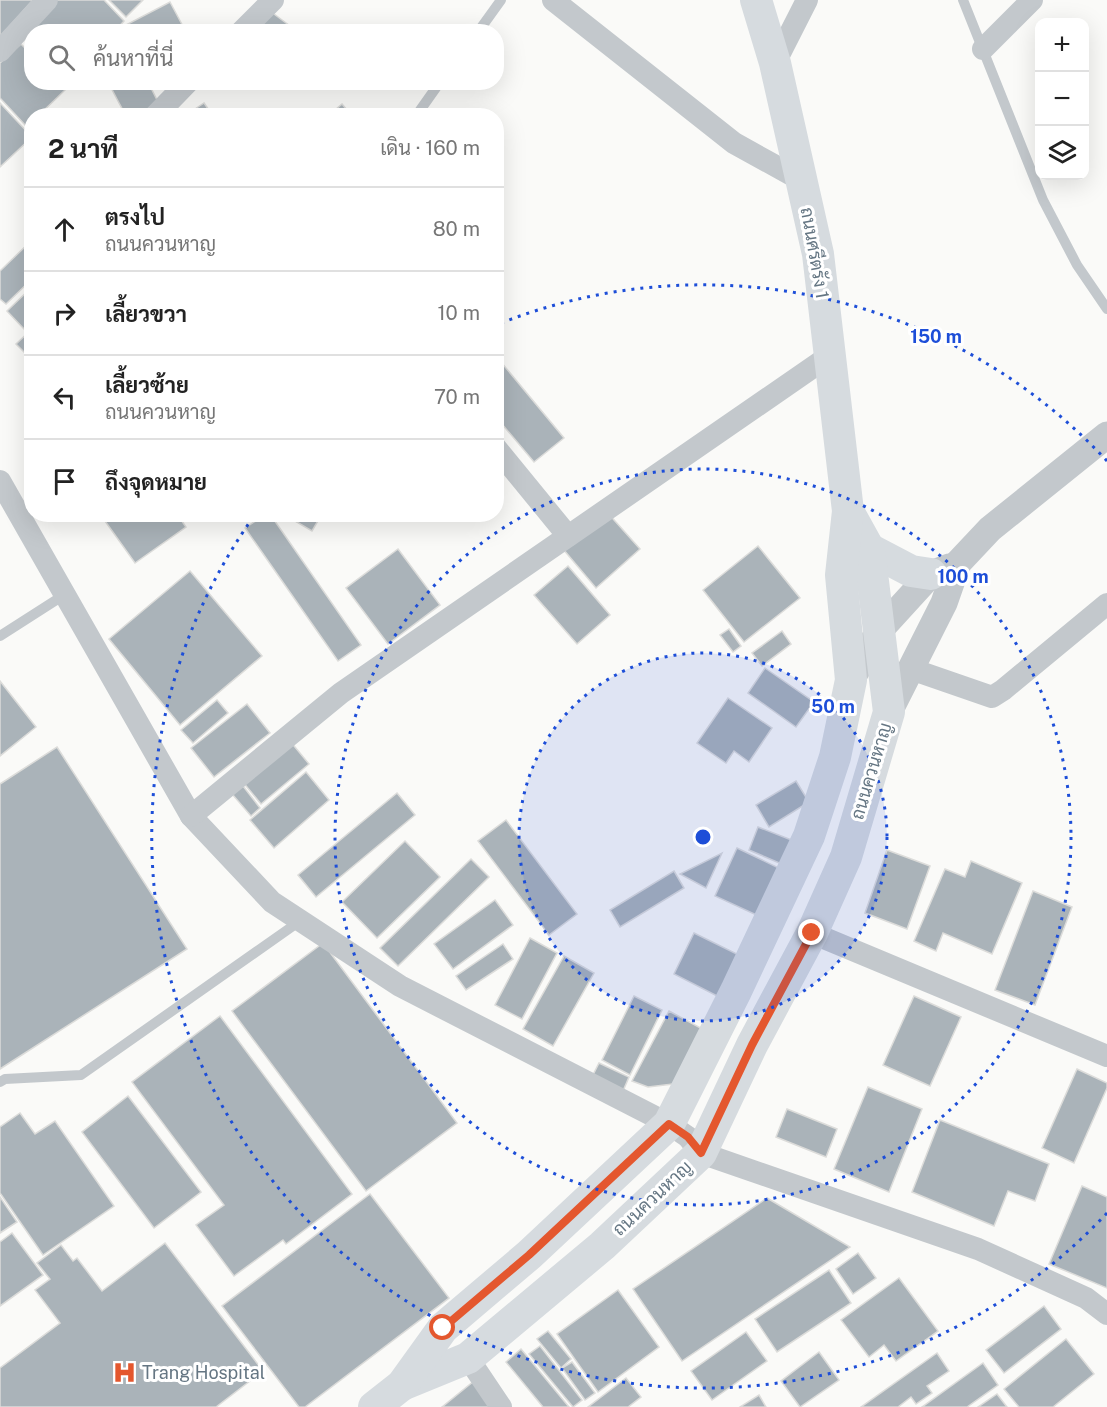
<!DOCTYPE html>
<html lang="th">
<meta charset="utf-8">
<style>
body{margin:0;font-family:"Public Sans",Sarabun,sans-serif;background:#f6f6f6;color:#222}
.controls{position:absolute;right:18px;top:18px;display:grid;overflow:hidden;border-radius:12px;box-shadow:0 6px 24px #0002}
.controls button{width:54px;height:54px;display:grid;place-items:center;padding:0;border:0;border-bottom:2px solid #e0e0e0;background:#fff;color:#222;font:30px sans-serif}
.stop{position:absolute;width:18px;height:18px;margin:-14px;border:4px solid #e4572e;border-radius:50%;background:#fff}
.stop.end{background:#e4572e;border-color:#fff;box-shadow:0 2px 6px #0008}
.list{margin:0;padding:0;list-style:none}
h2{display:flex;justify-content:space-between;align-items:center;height:78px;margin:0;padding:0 24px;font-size:26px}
h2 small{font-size:20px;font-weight:400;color:#767676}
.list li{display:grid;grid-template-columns:39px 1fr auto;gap:18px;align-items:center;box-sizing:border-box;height:84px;padding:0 24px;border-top:2px solid #e0e0e0}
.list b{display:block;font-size:22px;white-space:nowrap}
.list p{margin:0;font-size:20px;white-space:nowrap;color:#767676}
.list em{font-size:20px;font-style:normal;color:#767676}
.icon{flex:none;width:33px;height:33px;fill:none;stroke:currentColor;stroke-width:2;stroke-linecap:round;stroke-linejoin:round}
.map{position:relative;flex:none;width:1107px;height:1407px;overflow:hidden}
.search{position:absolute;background:#fff;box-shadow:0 6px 24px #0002;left:24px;top:24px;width:480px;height:66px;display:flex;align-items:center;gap:15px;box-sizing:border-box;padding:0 21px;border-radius:24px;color:#767676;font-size:22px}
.panel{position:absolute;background:#fff;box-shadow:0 6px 24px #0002;left:24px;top:108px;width:480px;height:414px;border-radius:24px}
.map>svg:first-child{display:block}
</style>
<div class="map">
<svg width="1107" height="1407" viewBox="0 0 1107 1407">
<rect width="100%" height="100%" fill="#fafaf8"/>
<!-- building -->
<g fill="#aab3b9" stroke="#dcdcda" stroke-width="1.5">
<polygon points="0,0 33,0 0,37"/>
<polygon points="57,0 104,0 124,21 114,32 32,32 32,37 26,31"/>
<polygon points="109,0 143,0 126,17"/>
<polygon points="170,2 186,32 124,32 122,27"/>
<polygon points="270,11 298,32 255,32"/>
<polygon points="21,44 32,55 32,82 58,82 65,90 38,116 32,116 32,121 26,126 0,98 0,63"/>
<polygon points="108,82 148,82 160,106 142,116 126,116"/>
<polygon points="0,103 32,137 0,167"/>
<polygon points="204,103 213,116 187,116 186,115"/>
<polygon points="342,104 352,116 328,116"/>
<polygon points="32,240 32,279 6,304 0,299 0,271"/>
<polygon points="32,287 32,322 24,329 7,311"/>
<polygon points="32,329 32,360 16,344"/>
<polygon points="496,356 564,438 534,462 496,417"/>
<polygon points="606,511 640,549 596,588 563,549"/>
<polygon points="100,514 177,514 186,527 135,563"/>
<polygon points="266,514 270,514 361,645 338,661 245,528"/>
<polygon points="283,514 322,514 312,531"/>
<polygon points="758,546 800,598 744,642 703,590"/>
<polygon points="398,549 440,605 388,644 346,588"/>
<polygon points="568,566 610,615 577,644 534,595"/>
<polygon points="190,571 262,656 180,725 109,639"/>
<polygon points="729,629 741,646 733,652 720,635"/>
<polygon points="782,631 791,644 762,666 752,653"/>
<polygon points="765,668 814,702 796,727 748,693"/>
<polygon points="0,681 36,727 0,756"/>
<polygon points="728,698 772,728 749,762 734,751 726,763 697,743"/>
<polygon points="217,700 228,713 193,743 181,730"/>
<polygon points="247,704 270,733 214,777 191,748"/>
<polygon points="290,741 309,764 261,804 242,781"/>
<polygon points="57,747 187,949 0,1069 0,784"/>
<polygon points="306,772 329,800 274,848 250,820"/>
<polygon points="796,781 809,802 769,827 756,805"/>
<polygon points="243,786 260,808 251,816 232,794"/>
<polygon points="397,793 415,815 316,897 298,875"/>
<polygon points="506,820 577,914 549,935 478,841"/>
<polygon points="758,827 794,841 784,865 749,850"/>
<polygon points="405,841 440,877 377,938 342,902"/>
<polygon points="737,848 785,871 763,918 715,896"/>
<polygon points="887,850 930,866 907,929 865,913"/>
<polygon points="722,853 706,888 680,874"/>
<polygon points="471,859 489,877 398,966 380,948"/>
<polygon points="971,861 1022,883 992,954 943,933 936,951 914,941 945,869 965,877"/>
<polygon points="674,871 684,888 620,927 610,910"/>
<polygon points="1033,891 1072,907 1035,1005 995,990"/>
<polygon points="495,900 513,925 453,969 434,944"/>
<polygon points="694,933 743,957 723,999 674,974"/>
<polygon points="530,938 557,953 522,1019 495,1005"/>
<polygon points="323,943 457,1123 366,1191 232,1011"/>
<polygon points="503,944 513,959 466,990 456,976"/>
<polygon points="564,956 594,973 553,1046 523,1029"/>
<polygon points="634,996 662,1010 630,1075 602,1060"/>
<polygon points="914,996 961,1017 930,1086 883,1065"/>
<polygon points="669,1011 708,1032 673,1084 648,1087 632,1081"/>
<polygon points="220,1016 352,1194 286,1244 283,1240 234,1276 196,1225 224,1205 132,1082"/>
<polygon points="599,1063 629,1077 623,1091 592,1077"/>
<polygon points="1077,1069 1107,1083 1107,1088 1074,1163 1042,1148"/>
<polygon points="868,1087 922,1109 889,1192 834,1169"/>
<polygon points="128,1096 201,1192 154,1228 82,1132"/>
<polygon points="787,1109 837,1129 826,1157 776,1137"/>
<polygon points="20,1113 35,1134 55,1121 114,1206 43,1255 0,1193 0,1127"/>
<polygon points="940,1120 1049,1164 1035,1201 1008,1191 994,1226 912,1192"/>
<polygon points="1082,1186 1107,1197 1107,1288 1049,1264"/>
<polygon points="370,1194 449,1298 305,1407 299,1407 222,1306"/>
<polygon points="0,1197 17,1222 0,1233"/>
<polygon points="767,1198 850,1247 682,1361 633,1289"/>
<polygon points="12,1233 43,1275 0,1306 0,1242"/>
<polygon points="165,1243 263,1371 216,1407 0,1407 0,1368 60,1323 35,1290 50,1279 37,1263 61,1245 73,1261 77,1258 102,1291"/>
<polygon points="858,1253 876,1278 853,1294 836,1269"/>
<polygon points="829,1270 851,1303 777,1352 755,1319"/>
<polygon points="899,1278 938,1331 896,1361 884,1345 869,1357 841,1320"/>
<polygon points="618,1290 659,1347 598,1392 557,1334"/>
<polygon points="1044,1306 1061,1329 1004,1373 986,1350"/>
<polygon points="548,1331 571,1359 561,1368 537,1339"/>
<polygon points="746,1332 767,1361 712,1400 691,1371"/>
<polygon points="1066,1339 1094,1374 1053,1407 1019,1407 1004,1389"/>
<polygon points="540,1346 582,1400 573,1407 529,1354"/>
<polygon points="521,1349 569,1407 543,1407 506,1362"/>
<polygon points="819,1352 839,1380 800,1407 781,1381"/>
<polygon points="937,1353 949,1371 927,1386 932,1393 916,1404 911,1397 898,1407 861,1407"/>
<polygon points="572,1362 595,1393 585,1400 562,1368"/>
<polygon points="983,1363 998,1385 967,1407 922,1407"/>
<polygon points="626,1378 641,1397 628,1407 588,1407"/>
<polygon points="474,1381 496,1407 442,1407"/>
<polygon points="997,1394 1007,1407 978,1407"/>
<polygon points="759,1395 766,1407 740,1407"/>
</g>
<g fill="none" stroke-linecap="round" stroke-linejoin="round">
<!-- service -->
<g stroke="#c3c8cc" stroke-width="10">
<polyline points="963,0 1043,200 1077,265 1107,309"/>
<polyline points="478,32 501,0"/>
<polyline points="416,116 440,82"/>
<polyline points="0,636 64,595"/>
<polyline points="0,1082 5,1079 81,1075 300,921"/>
</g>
<!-- minor -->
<g stroke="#c3c8cc" stroke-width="22">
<polyline points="553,0 734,143 801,180"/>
<polyline points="241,32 273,0"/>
<polyline points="983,49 1032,0"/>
<polyline points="0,51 47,0"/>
<polyline points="775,63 807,0"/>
<polyline points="155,116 188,82"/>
<polyline points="496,448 568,536"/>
<polyline points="0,481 191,816 272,902 400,986 669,1124 688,1137 701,1153 978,1249 1086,1298 1107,1314"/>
<polyline points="911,669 992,697 1003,690 1107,604"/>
<polyline points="191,816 341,693 829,356"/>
<polyline points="812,933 1107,1056"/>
<polyline points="468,1358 501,1407"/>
</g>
<!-- tertiary -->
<g stroke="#c3c8cc" stroke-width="27">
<polyline points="851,680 879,631 931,574 949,567"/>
<polyline points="889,712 944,603 958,563 990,529 1107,435"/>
</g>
<!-- secondary -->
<g stroke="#d6dbdf" stroke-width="32">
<polyline points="869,549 911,571 931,574"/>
<polyline points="402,1385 468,1358 602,1246 701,1153 752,1045 812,933 846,857 889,712 869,549 848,511"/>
<polyline points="374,1407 402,1385 443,1328 529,1255 669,1124 736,991 809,836 835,757 851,680 841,575 848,511 818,254 775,63 756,0"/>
</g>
</g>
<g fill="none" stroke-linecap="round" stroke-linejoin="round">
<!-- route -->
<polyline stroke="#e4572e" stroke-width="8" points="443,1328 529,1255 669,1124 688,1137 701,1153 752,1045 812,933"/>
</g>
<!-- distance rings -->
<circle cx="703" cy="837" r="184" fill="#1d4ed8" fill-opacity=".12"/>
<g fill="none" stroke="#1d4ed8" stroke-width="3" stroke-dasharray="3 6">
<circle cx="703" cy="837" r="184"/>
<circle cx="703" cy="837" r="368"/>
<path d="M1107 1213A552 552 0 0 1 254 516M501 323A552 552 0 0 1 1107 461"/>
</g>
<!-- icons -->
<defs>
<symbol id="hospital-bare" viewBox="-9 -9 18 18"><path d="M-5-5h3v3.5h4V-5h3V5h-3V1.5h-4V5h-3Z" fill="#e4572e" stroke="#fff" stroke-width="2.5" paint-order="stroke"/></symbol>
</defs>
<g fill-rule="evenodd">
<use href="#hospital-bare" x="108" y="1356" width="33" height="33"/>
</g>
<g text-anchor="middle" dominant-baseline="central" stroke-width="6" stroke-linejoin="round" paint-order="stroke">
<!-- street labels -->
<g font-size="18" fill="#657683" stroke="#fff">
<text transform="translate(815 253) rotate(80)">ถนนศรีตรัง 1</text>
<text transform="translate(871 771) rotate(-73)">ถนนควนหาญ</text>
<text transform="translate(652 1198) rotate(-43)">ถนนควนหาญ</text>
</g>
<!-- poi labels -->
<g font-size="18" fill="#657683" stroke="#fff" text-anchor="start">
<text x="142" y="1372">Trang Hospital</text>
</g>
</g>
<circle cx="703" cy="837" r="9" fill="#1d4ed8" stroke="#fff" stroke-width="3"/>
<g font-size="18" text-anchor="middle" font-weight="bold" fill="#1d4ed8" stroke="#fff" stroke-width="6" stroke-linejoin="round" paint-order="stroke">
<text x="936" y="343">150 m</text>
<text x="963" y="583">100 m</text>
<text x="833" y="713">50 m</text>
</g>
</svg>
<div class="controls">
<button>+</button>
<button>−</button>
<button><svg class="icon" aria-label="layers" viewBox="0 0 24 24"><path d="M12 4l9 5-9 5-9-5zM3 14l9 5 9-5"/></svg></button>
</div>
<div class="stop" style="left:443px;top:1328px"></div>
<div class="stop end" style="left:812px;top:933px"></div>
<div class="search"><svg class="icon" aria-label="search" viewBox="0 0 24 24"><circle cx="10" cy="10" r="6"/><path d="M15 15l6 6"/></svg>ค้นหาที่นี่</div>
<section class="panel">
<h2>2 นาที<small>เดิน · 160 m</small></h2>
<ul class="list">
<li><svg class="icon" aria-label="ahead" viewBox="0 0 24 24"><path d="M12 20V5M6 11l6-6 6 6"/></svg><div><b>ตรงไป</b><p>ถนนควนหาญ</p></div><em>80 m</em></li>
<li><svg class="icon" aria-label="right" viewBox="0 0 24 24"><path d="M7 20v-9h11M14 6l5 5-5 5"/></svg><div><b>เลี้ยวขวา</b></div><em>10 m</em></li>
<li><svg class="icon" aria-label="left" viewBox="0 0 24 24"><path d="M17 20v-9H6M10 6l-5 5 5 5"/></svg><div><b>เลี้ยวซ้าย</b><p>ถนนควนหาญ</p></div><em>70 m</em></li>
<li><svg class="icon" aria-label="arrive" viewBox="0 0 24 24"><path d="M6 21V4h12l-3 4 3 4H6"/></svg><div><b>ถึงจุดหมาย</b></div></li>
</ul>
</section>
</div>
